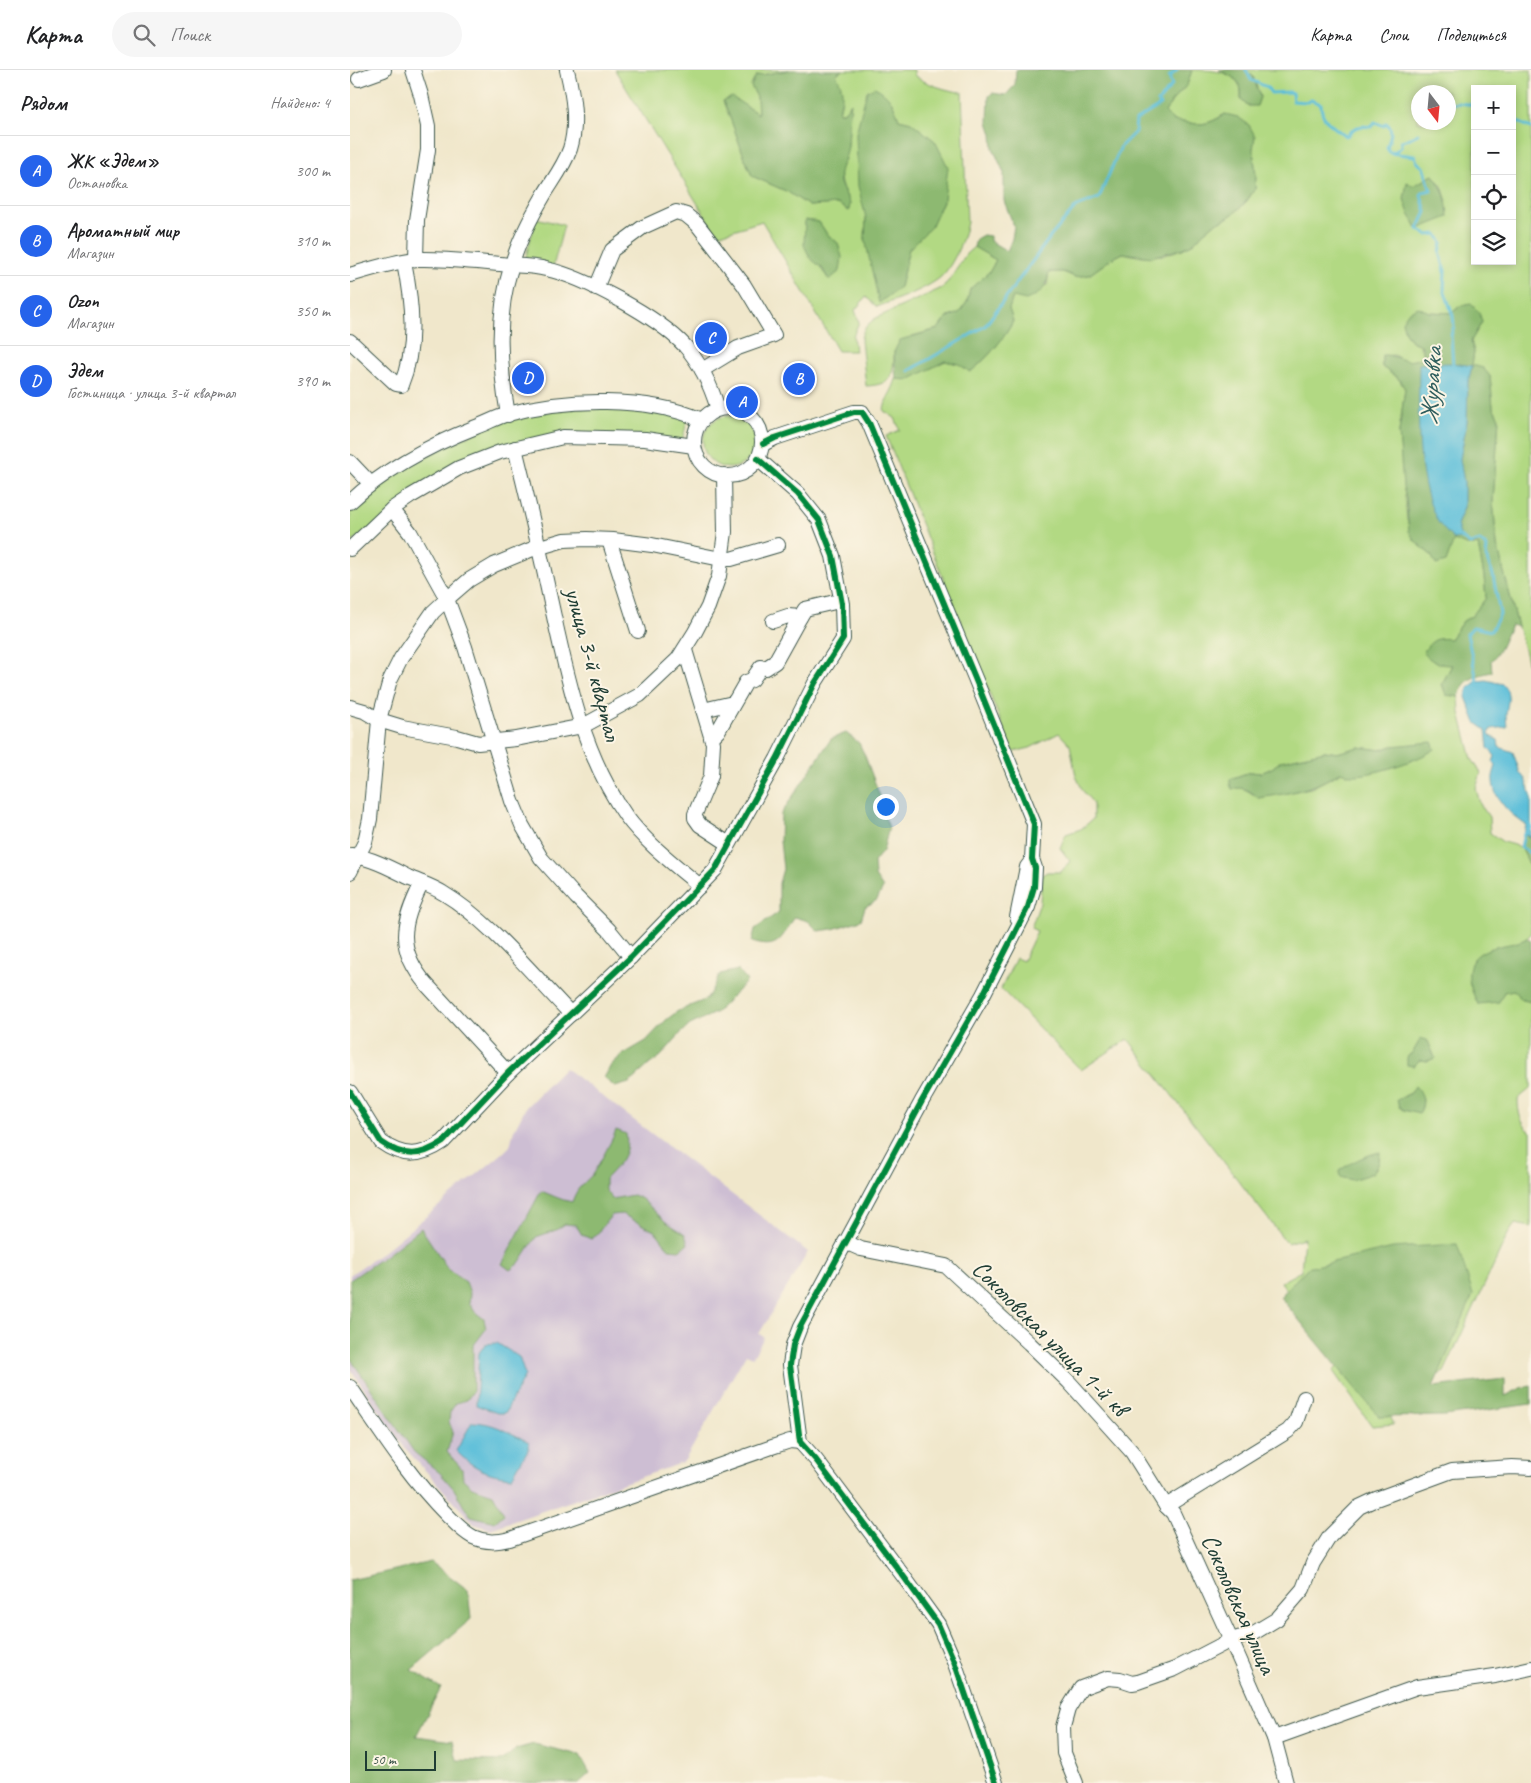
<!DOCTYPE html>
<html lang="ru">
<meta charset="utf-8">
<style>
body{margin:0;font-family:Caveat,sans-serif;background:#f6f6f6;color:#202124}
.controls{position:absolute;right:15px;top:15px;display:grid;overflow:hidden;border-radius:0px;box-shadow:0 2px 8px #0003}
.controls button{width:45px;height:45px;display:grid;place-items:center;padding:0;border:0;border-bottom:1px solid #e0e0e0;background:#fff;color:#202124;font:25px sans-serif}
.compass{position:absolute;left:1061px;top:15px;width:45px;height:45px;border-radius:50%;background:#fff;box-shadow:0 2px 8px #0003;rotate:164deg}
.scale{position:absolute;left:15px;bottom:12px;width:71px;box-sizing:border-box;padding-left:5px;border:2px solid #1f3d34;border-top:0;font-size:14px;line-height:18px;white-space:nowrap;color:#1f3d34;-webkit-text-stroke:4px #fcf5e5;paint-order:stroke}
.you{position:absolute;left:535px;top:736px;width:18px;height:18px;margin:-12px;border:4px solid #fff;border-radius:50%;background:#1a73e8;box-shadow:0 0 0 8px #1a73e833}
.badge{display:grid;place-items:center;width:32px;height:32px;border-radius:50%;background:#2563eb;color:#fff;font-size:16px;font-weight:700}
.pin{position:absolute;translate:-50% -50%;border:2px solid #fff;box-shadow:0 1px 5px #0006}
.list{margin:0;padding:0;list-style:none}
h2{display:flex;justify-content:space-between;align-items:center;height:65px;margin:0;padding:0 20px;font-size:21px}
h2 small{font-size:16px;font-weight:400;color:#757577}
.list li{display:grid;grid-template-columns:32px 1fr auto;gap:15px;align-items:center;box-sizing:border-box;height:70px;padding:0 20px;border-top:1px solid #e0e0e0}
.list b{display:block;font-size:19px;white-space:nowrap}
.list p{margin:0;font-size:16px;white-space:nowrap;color:#757577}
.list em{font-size:16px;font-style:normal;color:#757577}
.icon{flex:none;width:28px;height:28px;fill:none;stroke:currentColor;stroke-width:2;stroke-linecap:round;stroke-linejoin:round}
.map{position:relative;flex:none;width:1181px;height:1713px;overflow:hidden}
header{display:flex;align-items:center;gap:30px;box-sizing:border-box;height:70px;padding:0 25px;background:#fff;border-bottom:1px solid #e0e0e0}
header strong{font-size:24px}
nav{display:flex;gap:28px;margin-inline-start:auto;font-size:18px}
.search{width:350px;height:45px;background:#f6f6f6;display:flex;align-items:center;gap:12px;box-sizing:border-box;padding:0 18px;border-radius:28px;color:#757577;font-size:19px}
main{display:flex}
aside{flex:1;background:#fff}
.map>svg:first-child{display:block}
</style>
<header>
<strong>Карта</strong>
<div class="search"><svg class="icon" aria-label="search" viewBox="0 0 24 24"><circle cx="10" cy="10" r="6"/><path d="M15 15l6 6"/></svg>Поиск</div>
<nav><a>Карта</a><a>Слои</a><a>Поделиться</a></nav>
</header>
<main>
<aside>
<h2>Рядом<small>Найдено: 4</small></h2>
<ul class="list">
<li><span class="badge">A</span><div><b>ЖК «Эдем»</b><p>Остановка</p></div><em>300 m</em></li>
<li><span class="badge">B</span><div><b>Ароматный мир</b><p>Магазин</p></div><em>310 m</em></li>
<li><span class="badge">C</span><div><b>Ozon</b><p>Магазин</p></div><em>350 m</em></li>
<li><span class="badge">D</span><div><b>Эдем</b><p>Гостиница · улица 3-й квартал</p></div><em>390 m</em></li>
</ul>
</aside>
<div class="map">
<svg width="1181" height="1713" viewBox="0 0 1181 1713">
<rect width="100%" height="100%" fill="#fcf5e5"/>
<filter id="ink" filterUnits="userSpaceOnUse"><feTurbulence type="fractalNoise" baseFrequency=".02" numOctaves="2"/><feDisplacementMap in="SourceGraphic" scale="10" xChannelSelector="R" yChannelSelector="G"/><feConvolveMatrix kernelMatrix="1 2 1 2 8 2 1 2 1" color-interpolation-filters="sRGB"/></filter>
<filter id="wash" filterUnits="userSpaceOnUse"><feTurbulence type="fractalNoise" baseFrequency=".0096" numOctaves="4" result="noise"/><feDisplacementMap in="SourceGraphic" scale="20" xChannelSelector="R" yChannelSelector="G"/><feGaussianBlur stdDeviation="1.12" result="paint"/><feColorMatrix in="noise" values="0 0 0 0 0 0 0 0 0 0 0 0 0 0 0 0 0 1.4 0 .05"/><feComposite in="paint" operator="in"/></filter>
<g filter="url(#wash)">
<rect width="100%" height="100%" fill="#f0e7cb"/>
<!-- industrial -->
<polygon fill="#cdbed3" points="215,998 458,1182 409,1264 414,1267 403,1287 396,1284 335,1390 332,1393 140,1459 124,1454 53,1376 0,1298 0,1205 33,1182 153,1083 160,1076 164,1060 176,1037"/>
<!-- green -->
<g fill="#b2d983" stroke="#688b5c" fill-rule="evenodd">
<path d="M265,0H439L406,6L401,16L407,27L408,44L382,28L373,31C384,55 391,81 402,106L438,122L459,136L488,134L498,141L500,134L491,114L489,101L495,89L498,75L500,34L494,42H489L492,29L486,4L493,0H564V5C573,13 600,22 612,22L617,152C614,169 602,200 587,210C570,222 547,229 527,237L516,227L505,240L509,252L503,266L505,281H488L412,151L367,165ZM542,32L549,49L561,52L594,129L581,157L559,179L550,217L515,169L516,148ZM455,150L469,152L477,164L488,173L479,210L471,198Z"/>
<path d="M842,0C863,0 894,0 891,29L897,36L907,35L910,27L903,6L895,0H1181V607L1147,475L1143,431L1149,348L1143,337L1140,306L1122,296L1124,282L1121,271L1132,252L1110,236L1102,243L1079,242L1055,262L1061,271L1071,275L1070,277L1075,286L1065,291L1054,292L1044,285L1032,286V297L1049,309L1055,319L1049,362L1057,450L1065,471L1081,485L1096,492L1103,469L1116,475H1128L1134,506L1136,528L1122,546L1113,551L1100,569L1102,595L1092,614L1096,624L1109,627L1110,643L1122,689L1131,703L1126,718L1130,734L1139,747L1140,763L1153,772L1171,777L1181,798V864C1171,876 1154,876 1139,879L1119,913L1128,934L1154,922L1164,919L1170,929L1181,932V1018L1168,1029C1168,1042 1170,1054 1181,1062V1157L1165,1154L1158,1164L1094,1302L1033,1333L1044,1354L1022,1356L983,1301L990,1294L931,1212L951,1201L954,1168L937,1173L778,969L731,1000L651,919L666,888L673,891L687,861L681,858L690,833L692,805L697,802H711L720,791L710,778L716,764L731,759L743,749V733L733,721L726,706L720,675L709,663L680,678L663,682L536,366L550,360L545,348L534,341C535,329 543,321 546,309H559L595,291L609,294L620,302C634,292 656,267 663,251L659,239L663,226L697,215L699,202H713L725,207L739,205L761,189L773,183L787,186L814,185L832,179L844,173L853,163L864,154L877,148L887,141L897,131L905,119L906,106L903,79L905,66L875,44C851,59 849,53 824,51L815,42L822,31L837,15ZM1125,19H1162V191H1125ZM1068,22H1098V52H1068ZM1083,105L1092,116L1097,131L1066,158L1057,112L1063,116ZM1042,676L961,718L908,728C899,720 889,718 880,709L900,702L911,703L922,698L931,691L975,681L987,683L1009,677L1031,680ZM1081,978L1085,988L1078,991L1057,987L1063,982ZM1061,1023L1073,1029L1072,1037L1068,1044L1054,1026Z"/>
<polygon points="186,148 214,155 203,197 175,190"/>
<path d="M624,177L646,190L640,201L621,219L617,232L609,243L596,248L588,259L562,266L544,282C544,306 541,315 516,316L511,270C512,259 518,254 526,248L592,218L601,208L616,184Z"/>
<polygon points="260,338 299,341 338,348 332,371 215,363 117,388 0,473 0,439 14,426 53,398 148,351 211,339"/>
<circle cx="379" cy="372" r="26"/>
</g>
<!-- forest -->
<g fill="#8db971" stroke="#567b52" fill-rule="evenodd">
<path d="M439,0H493L486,4C494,20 493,24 489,42H494L501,33C499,47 499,61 498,76C497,89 487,99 490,113C492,120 498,127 500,134L499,141L488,134L459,136L438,122L402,106C391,81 384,55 373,31L382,27L408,44L407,27L401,16L406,6Z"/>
<path d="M666,0H842L837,15L822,31L815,42L824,51C848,53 852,59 875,44L888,47L899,55L905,66L903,79L906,106L905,119L897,130L887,141L877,148L864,154L853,163L844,173L832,179L801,187L773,183L761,189L739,205L725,207L713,202H699C696,219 692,223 676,230L663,227L659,239L663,251C656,267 634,292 620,302L609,294L595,291L559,310L546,309L544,282L550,270L588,259L596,248L609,243L617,232L620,219L640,201L646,190L624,177L626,169L633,165L640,166V171L657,181L662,169L664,156L654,131V103L643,78L642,64L638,52L639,26L642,23L656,25L665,15Z"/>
<path d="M869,0H895L903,6L910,27L907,36H897L891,29C893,9 883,8 869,0Z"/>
<path d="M524,17C539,23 544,35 549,49L561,52L585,71L598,97L594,129L581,157L559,179L550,217L529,233L515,169L516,148L508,116L506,63L517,21Z"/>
<path d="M1083,105C1094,118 1097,130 1098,147L1068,159L1059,144L1054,129L1057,112L1063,116Z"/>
<polygon points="455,150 469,152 477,164 488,173 492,187 490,201 479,210 472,198 460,188 454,175"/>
<path d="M1121,234L1129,242L1132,252L1121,271L1124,282L1122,295L1133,298L1140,306L1143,337L1149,348L1143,431L1147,475L1168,557L1161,555C1154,567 1151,581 1141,591L1142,602C1126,605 1112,610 1109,627L1096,625L1092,614L1102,595C1089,595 1081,592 1073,582C1082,570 1086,567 1100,569L1113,551L1122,546L1136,528L1134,506L1128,475H1116L1104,470L1096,492L1086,495L1081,485L1065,471L1059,461L1056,428L1053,417L1049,362L1055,319L1049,309L1032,297V285C1054,285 1051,297 1075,286L1071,275L1061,271L1055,262L1052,251L1058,242L1068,237L1079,242L1102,243L1110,236ZM1103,293L1122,296L1118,312L1117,352L1110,389L1114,412V437L1107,455Z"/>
<path d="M496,663L509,673L515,686L531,729L533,743L539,757L533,781L524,792L525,806L533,818L527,830L515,837L511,850L483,859L468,861L458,851L445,847C431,867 430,881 402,872L405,859L429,842V813L433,799L430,771L431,744L481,669Z"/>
<path d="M1082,672L1085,679C1070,690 1021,706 1002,705C998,705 994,703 990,702C965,719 938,724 908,728C901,721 893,716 882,719L880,714V709L900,702L911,703L922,698L931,691L975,681L987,683L1009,677L1031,680L1042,676Z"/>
<polygon points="1174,764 1181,767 1181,798 1171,777"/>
<path d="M1177,868L1181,871V932L1170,929L1164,920L1154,922L1149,932L1128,934C1117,913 1111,889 1139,879C1152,874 1165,875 1177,868Z"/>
<polygon points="388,900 397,911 367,942 340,955 330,964 311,986 300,994 279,1013 265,1017 254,1008 261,995 272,985 296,971 316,950 328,941 357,929 370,904"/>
<polygon points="1071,968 1078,971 1085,988 1078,991 1070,990 1064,996 1057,995 1057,987 1063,982"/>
<path d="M1065,1016C1074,1025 1075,1033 1069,1044L1053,1040L1049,1037L1047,1030L1061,1023Z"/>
<path d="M266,1060L276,1064C280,1085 268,1095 255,1109V1120L262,1129L283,1125L292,1129L316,1152L335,1164L338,1174L329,1180L319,1179L306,1162L272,1144L262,1145C254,1153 250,1163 241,1169L232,1165L226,1155L215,1154L206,1160L186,1167L169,1193L160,1200L152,1194L191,1121C202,1125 210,1130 222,1132C227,1118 231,1116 241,1106C246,1100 264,1067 266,1060Z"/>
<path d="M1030,1082L1029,1093L1023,1103L1002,1110L990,1107L989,1101C1001,1092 1016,1085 1030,1082Z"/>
<polygon points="71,1158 98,1199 116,1212 120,1223 119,1233 125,1242 134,1249 136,1259 123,1276 123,1321 117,1330 106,1333 100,1342 99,1352 103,1362 97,1382 112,1399 113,1409 122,1417 143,1424 154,1444 145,1452 121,1446 114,1437 104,1419 90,1403 64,1382 0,1288 0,1210 38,1184"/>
<polygon points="1107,1174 1123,1225 1083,1317 1155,1309 1155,1326 1171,1318 1181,1316 1181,1334 1095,1346 1029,1347 930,1227 957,1198 1043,1178"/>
<polygon points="81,1492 118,1520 121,1549 61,1600 91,1618 66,1666 102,1671 107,1690 152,1691 166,1679 184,1674 230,1685 240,1703 229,1713 0,1713 0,1510"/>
</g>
<!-- water -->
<g fill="#5abed9" stroke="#3c7e86">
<path d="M1103,293L1122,296L1118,312L1117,352L1110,389L1114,412V437L1107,455L1111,468L1103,469C1099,464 1092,458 1088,452C1064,406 1069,345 1069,294Z"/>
<path d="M1136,610L1153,614C1162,626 1157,632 1156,645C1156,649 1157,653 1157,657L1141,659L1139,665L1148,670L1149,677L1163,682L1170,703L1175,709L1181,725V767L1174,764L1176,755C1161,745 1144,730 1143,711C1142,706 1145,700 1146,695L1143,692L1145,686L1138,678L1136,660L1126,653L1116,627L1118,618L1127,611Z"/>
<polygon points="147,1273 169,1287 175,1305 155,1343 147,1343 126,1335 129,1283 135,1274"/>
<path d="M122,1352C143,1352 160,1363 179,1372V1378L162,1407C138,1405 123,1398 106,1381Z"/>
</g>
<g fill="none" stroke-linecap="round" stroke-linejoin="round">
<!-- stream -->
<g stroke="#5abed9" stroke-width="3">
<path d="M896,0L901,10L917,17L921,23L939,22L942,23L943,31L958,32L961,30L971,34C971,52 983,55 995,66L998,65C1003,56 1011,55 1021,57L1025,52L1034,56L1036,53C1045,59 1039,70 1037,78L1040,83L1065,86L1067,92L1073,97L1081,120L1073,122L1071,125L1076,142L1068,159L1077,165L1087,164L1092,173L1090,182L1095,201L1094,219L1103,246L1104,256L1101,265L1103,296"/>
<polyline points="1098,34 1109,33 1125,35"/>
<polyline points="1162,49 1181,58"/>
<polyline points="1041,83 1046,81 1051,77 1051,71 1056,70 1068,64"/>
<polyline points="559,301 635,256 701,166 726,137 749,128 771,76 785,62 786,50 811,35 808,32 822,15 819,7 827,0"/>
<polyline points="1109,466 1120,474 1130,471 1137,477 1136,487 1143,505 1150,544 1141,561 1123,557 1117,564 1128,615"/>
<polyline points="1181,757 1174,764 1171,777 1181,784"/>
</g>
</g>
</g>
<g filter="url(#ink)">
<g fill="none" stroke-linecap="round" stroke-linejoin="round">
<defs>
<g id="minor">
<polyline points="63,0 71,25 78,56 78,80 67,150 66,189"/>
<polyline points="9,9 34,0"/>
<path d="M0,205C20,199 46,191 67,189C94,188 123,192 150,194C165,196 182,195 196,199C234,207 308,247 335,276C351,294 361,316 368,339"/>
<polyline points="246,218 262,180 293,157 326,142 336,145 347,154 394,215 424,265 388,278 352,300"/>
<path d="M0,271L46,314L51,315C67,277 62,232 54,192"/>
<circle cx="378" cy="372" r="34"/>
<path d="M158,345C149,294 146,244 162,194C169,170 181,147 194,125C203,110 214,96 220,79C228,54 223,25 217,0"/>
<polyline points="413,374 425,368 504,342 512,342 519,353 625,608 684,754 682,789 685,798 684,817 678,837 633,925 572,1031 450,1257 443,1275 440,1295 450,1372 466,1390 554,1507 588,1554 604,1591 646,1713"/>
<path d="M165,378C178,430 190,481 201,533C217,606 232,683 276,746C295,772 325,795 350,816"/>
<polyline points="0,392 20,413"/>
<path d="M0,432C36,398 80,375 126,357C137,353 147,347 158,344C215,328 298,326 352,350"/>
<polyline points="42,439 60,462 97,529 115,577 162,731 172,755 191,788 226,827 259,860 281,887"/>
<polyline points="259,470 288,561"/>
<polyline points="0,479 42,439 61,426 109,398 150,382 213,367 295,369 344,376"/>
<polyline points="450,547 455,539 485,532"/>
<polyline points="335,580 363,673 361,706 345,744 345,748 350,755 379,774"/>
<polyline points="0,637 14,641 29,650 52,657 107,667 128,673 166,669 233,656 290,625 328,589 345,562 358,537 369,506 375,462 374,405"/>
<polyline points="353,640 383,633"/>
<polyline points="361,668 368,661 396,612 402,610 411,597 416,598 425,592 450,547 438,546 423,551"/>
<path d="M1,785C21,788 40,798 58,807C69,812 82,816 93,823C140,851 182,904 221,944"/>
<polyline points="0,802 15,772 20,749 29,650 40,610 51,588 65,568 83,542 97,529 119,510 144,495 180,480 214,470 237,469 263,470 302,475 371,489 381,489 428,475"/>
<path d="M72,813C51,854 46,879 77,915L158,1003"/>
<polyline points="667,847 677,797 680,793"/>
<path d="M0,1022L31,1072C53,1088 71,1087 93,1072L158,1003L281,887L365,800L427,689L465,613L493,569L492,534L483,486L469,450L448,424L408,389"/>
<polyline points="495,1172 511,1179 596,1196 679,1273 719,1312 782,1382 816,1436 823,1443 881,1570 924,1668 936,1713"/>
<path d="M0,1317C30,1361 59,1407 97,1445C105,1453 113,1462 123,1467C136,1473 147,1472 160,1469L422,1377L440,1371L450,1372"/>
<polyline points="816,1436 938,1361 946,1352 954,1328"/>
<polyline points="924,1668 1067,1617 1145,1606 1181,1598"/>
<polyline points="726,1713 714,1683 713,1657 718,1639 731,1618 758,1608 770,1609 782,1613 788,1612 825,1599 881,1570 902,1564 927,1549 953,1519 963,1493 980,1466 1009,1437 1026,1429 1102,1401 1162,1397 1181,1398"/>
</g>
</defs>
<!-- minor casing -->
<use href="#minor" stroke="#3e564b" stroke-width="16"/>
<!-- minor -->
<use href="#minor" stroke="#fff" stroke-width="14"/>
<defs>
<g id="cycleway">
<polyline points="413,374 425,368 504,342 512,342 519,353 625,608 684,754 682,789 685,798 684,817 678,837 633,925 572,1031 450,1257 443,1275 440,1295 450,1372 466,1390 554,1507 588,1554 604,1591 646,1713"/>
<path d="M0,1022L31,1072C53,1088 71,1087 93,1072L158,1003L281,887L365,800L427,689L465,613L493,569L492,534L483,486L469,450L448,424L408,389"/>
</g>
</defs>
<!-- cycleway casing -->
<use href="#cycleway" stroke="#fcf5e5" stroke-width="9"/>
<!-- cycleway -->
<use href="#cycleway" stroke="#00873e" stroke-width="6"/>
</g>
</g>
<g text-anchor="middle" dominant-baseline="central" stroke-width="4" stroke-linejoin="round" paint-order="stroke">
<!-- street labels -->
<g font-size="25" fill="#1f3d34" stroke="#fcf5e5">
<text transform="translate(243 594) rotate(75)">улица 3-й квартал</text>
<text transform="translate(700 1268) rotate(45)">Соколовская улица 1-й кв</text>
<text transform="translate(889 1534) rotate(66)">Соколовская улица</text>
</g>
<!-- water labels -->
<g font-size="26" font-style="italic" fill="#2e5d5d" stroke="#fcf5e5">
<text transform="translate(1081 316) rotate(-87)">Журавка</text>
</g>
</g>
</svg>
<div class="controls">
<button>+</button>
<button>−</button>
<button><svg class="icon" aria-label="locate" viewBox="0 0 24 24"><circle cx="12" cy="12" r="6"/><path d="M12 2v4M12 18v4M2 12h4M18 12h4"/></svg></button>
<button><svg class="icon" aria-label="layers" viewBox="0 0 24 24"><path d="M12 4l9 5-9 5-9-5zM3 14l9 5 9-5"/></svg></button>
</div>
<svg class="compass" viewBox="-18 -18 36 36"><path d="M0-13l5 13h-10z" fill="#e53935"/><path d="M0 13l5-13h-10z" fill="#757577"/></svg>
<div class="scale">50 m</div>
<div class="you"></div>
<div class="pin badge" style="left:392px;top:332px">A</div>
<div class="pin badge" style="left:449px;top:309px">B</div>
<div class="pin badge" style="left:361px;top:268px">C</div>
<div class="pin badge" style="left:178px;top:308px">D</div>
</div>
</main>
